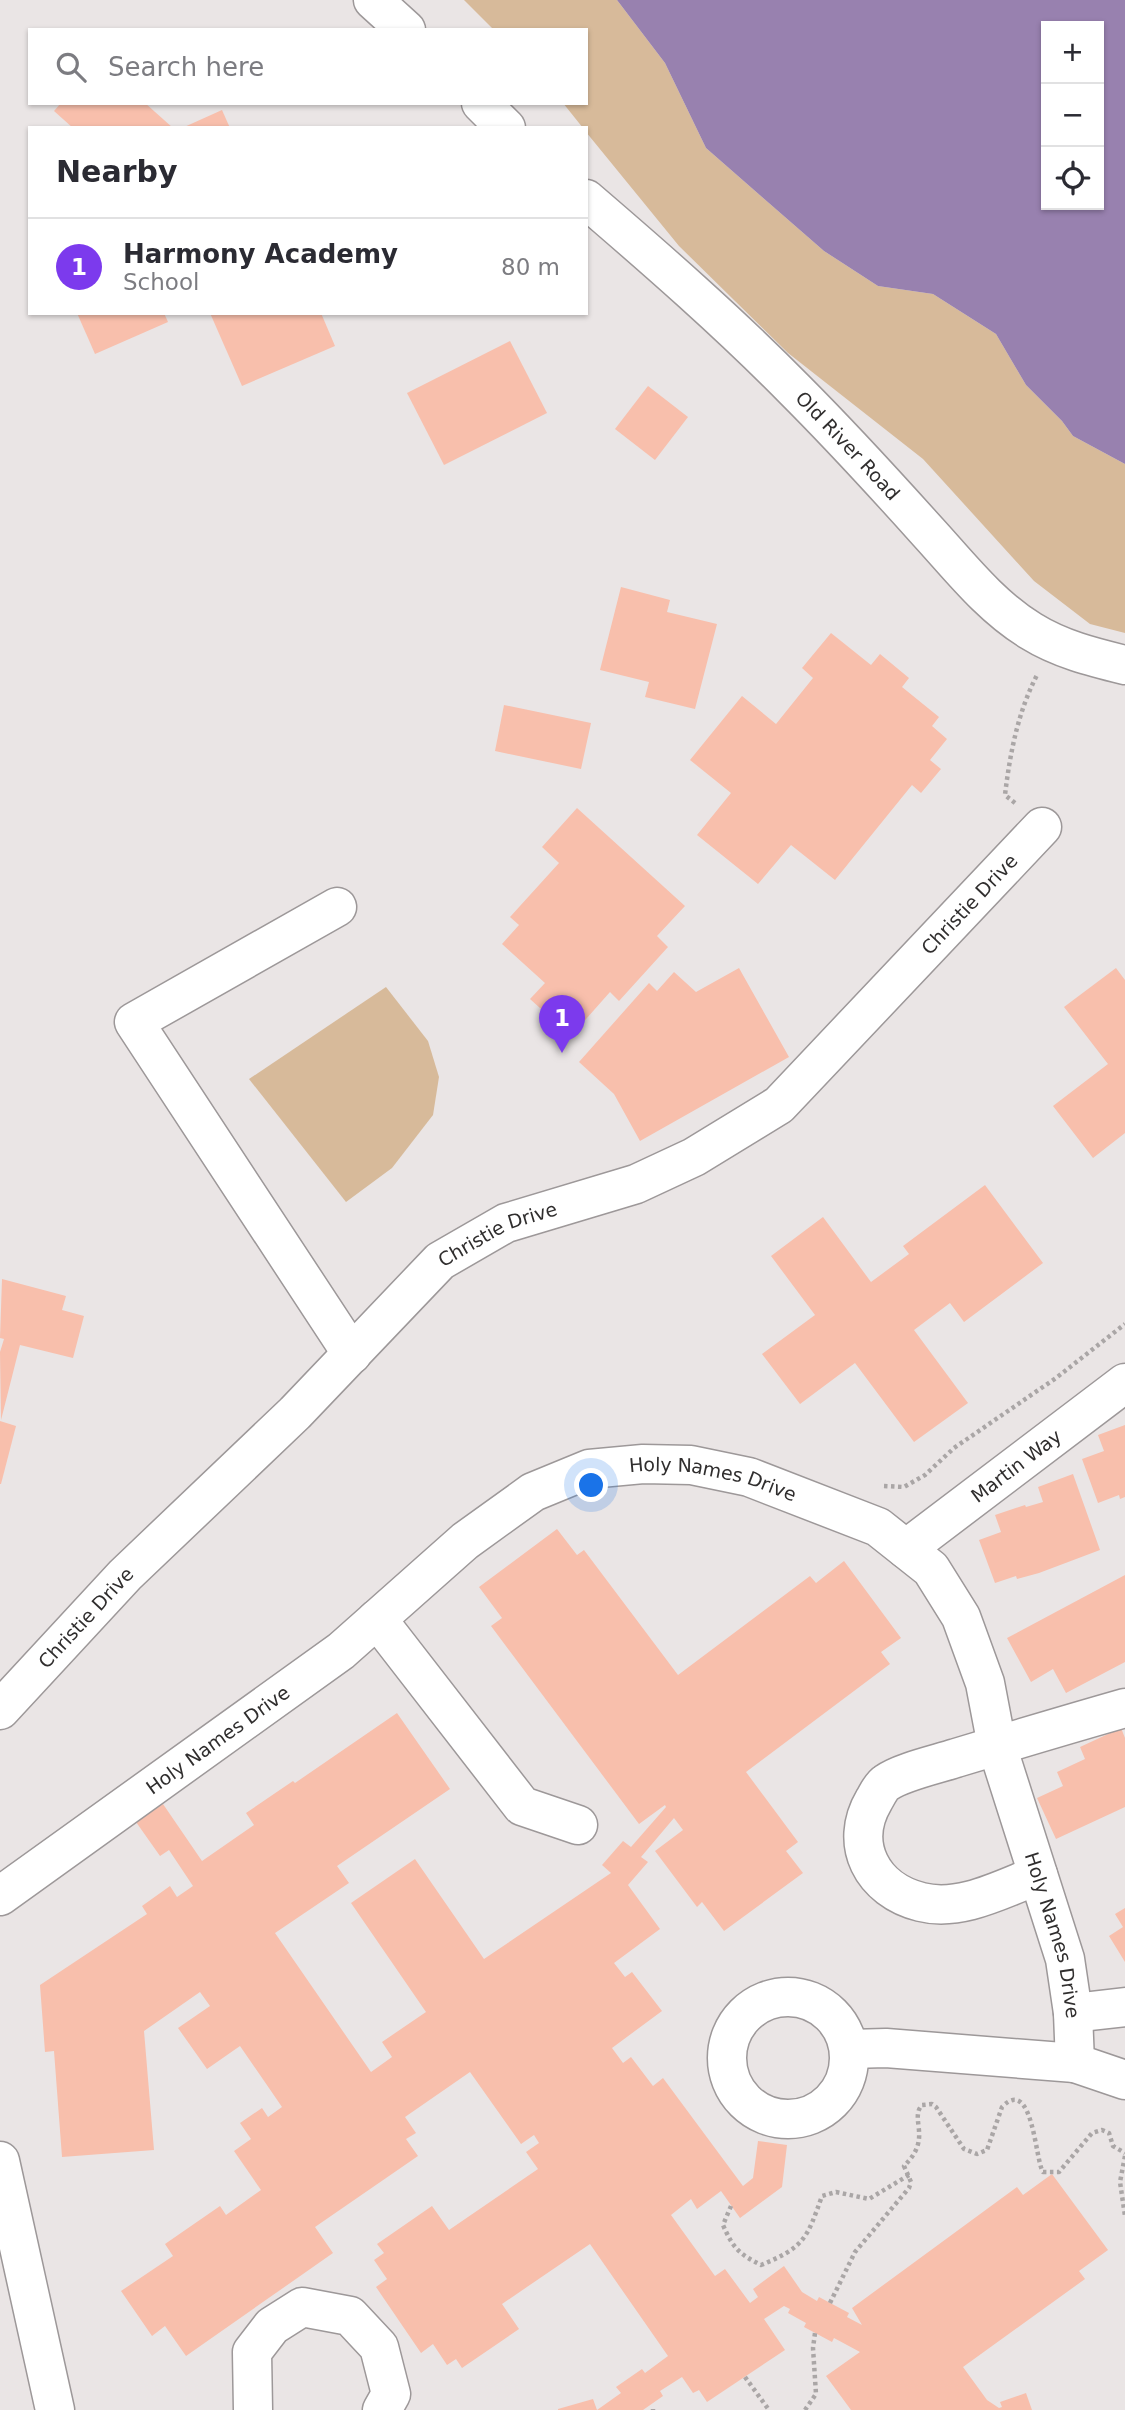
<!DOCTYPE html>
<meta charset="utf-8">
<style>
body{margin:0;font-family:"DejaVu Sans",sans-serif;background:#f2f2f3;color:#2b2b33}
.controls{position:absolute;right:21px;top:21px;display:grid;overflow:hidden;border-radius:0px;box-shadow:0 2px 5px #0004}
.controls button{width:63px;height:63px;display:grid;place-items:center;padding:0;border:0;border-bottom:2px solid #e1e1e2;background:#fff;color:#2b2b33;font:35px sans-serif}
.you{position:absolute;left:592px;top:1486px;width:24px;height:24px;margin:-18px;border:5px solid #fff;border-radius:50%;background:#1a73e8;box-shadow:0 0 0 10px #1a73e833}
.badge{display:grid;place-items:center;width:46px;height:46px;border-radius:50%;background:#7c3aed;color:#fff;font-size:23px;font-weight:700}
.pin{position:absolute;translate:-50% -58px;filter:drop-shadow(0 2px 4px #0008)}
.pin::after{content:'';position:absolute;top:37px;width:24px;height:21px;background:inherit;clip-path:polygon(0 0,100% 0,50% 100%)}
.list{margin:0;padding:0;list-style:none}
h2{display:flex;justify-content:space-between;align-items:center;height:91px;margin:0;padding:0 28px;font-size:30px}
h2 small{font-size:23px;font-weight:400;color:#7c7c81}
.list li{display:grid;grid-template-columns:46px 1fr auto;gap:21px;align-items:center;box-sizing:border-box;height:98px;padding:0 28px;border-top:2px solid #e1e1e2}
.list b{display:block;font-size:26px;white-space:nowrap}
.list p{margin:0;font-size:23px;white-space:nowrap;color:#7c7c81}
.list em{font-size:23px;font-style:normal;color:#7c7c81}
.icon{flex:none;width:38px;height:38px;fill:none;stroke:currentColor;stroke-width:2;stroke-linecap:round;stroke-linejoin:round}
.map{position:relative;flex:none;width:1125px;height:2410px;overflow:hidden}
.search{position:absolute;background:#fff;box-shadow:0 2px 5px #0004;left:28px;top:28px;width:560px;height:77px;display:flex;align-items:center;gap:18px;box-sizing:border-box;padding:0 24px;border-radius:0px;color:#7c7c81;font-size:26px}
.panel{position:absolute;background:#fff;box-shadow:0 2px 5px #0004;left:28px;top:126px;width:560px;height:189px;border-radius:0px}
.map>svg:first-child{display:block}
</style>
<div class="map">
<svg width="1125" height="2410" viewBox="0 0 1125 2410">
<rect width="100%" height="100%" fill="#eae5e5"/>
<!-- green -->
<g fill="#d7ba9a">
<polygon points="464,0 617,0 665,63 706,148 824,251 878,286 933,294 996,334 1026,385 1062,421 1073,436 1125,464 1125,633 1090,624 1034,581 923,459 788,353 679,246 586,132 586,128 583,128 563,103 586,103 586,30 494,30"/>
<polygon points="386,987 428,1041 439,1077 433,1115 392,1168 346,1202 249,1079"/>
</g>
<!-- water -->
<path fill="#9881af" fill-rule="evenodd" d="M617,0H1125V464L1073,436L1062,421L1026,385L996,334L933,294L878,286L824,251L706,148L665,63ZM1046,26H1099V205H1046Z"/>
<!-- building -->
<g fill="#f8bfac">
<polygon points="61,103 145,103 173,128 73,128 54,111"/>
<polygon points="222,110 230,128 182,128"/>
<polygon points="77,313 164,313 168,322 95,354"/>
<polygon points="210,313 321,313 335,346 242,386"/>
<polygon points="510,341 547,413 444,465 407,393"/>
<polygon points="648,386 688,417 655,460 615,429"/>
<polygon points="621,587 670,600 667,612 717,624 695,709 645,697 649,682 600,670"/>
<polygon points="831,633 871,665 880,654 909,678 902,687 939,717 932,726 947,739 930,760 941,769 921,793 912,785 835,880 791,845 758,884 697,835 731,793 690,760 742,696 776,724 813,678 802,668"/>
<polygon points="504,705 591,723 581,769 495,751"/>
<polygon points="577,808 685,906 657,936 668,947 619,1001 610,992 571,1036 530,999 545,983 502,944 519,925 510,917 559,863 542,847"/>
<polygon points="739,968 789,1057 640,1141 614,1094 579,1062 649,983 657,991 674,972 696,992"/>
<polygon points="1116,968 1125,980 1125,1133 1093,1158 1053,1106 1108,1064 1064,1007"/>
<polygon points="985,1185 1043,1263 964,1322 950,1303 914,1330 968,1403 914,1442 855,1363 800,1404 762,1354 815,1315 771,1256 823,1217 871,1282 909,1254 903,1246"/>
<polygon points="2,1279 66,1296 62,1310 84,1316 73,1358 20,1345 1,1420 0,1352 4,1339 0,1338"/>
<polygon points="0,1421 16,1426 1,1484 0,1484"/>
<polygon points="1125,1425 1125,1497 1120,1499 1119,1495 1098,1503 1082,1459 1104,1451 1098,1435"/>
<polygon points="1073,1474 1100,1550 1039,1573 1017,1579 1016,1576 995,1583 979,1540 1001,1532 995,1515 1025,1505 1026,1507 1043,1502 1038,1487"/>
<polygon points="557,1529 577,1555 584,1550 678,1675 810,1576 816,1583 844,1561 901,1638 881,1652 890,1664 746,1772 798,1842 786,1851 803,1873 724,1931 702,1902 697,1907 655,1851 683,1830 674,1818 641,1857 648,1862 628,1885 660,1929 614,1963 625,1977 632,1972 662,2011 612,2048 623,2063 631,2057 653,2086 663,2078 743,2186 753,2178 758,2141 787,2145 782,2187 740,2218 721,2191 697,2209 691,2199 671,2215 715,2276 725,2269 750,2303 758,2297 753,2289 784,2266 802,2292 817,2301 819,2297 849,2313 847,2317 862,2325 852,2308 1017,2187 1023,2195 1052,2174 1108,2250 1079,2271 1085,2279 963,2367 987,2400 999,2408 1002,2407 1000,2402 1026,2393 1032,2410 851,2410 826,2376 860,2352 834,2338 832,2342 804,2327 806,2323 788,2313 790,2309 784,2306 764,2319 785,2350 707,2402 699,2390 693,2393 682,2377 660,2391 663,2396 643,2410 597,2410 621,2393 616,2387 642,2369 645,2373 668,2356 590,2244 502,2304 519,2329 462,2368 456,2359 447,2365 433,2344 421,2353 376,2287 387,2279 374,2260 384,2253 377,2244 432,2206 449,2230 538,2169 526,2152 539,2143 534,2135 521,2144 470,2072 405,2117 416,2133 406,2139 418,2156 315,2227 333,2253 186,2356 165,2326 152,2336 121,2291 173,2256 165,2244 220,2206 226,2215 261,2190 234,2151 251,2139 240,2123 262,2108 268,2117 282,2107 240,2046 207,2069 178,2028 210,2006 200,1992 144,2031 154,2150 62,2157 54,2051 45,2052 40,1985 147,1914 142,1906 170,1886 177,1897 193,1886 169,1850 160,1856 136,1822 163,1804 202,1861 254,1825 246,1813 293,1781 295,1783 397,1713 450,1789 337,1866 349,1883 275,1933 371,2072 392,2057 382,2042 426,2012 351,1903 415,1859 484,1959 611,1873 602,1865 623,1841 631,1847 666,1807 665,1805 639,1824 491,1626 502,1618 479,1587"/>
<polygon points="1125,1575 1125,1662 1066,1693 1053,1669 1031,1682 1007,1638"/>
<polygon points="1121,1728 1125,1738 1125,1807 1056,1839 1037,1798 1063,1786 1057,1772 1085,1759 1080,1747"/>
<polygon points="1125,1908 1125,1962 1109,1936 1123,1927 1115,1914"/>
<polygon points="593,2399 597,2410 558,2410 558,2409"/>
</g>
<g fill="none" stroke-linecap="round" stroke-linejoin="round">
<defs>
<g id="minor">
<polyline points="373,0 406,30"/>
<polyline points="481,103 506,128"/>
<path id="s1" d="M586,199C657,260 728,322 794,389C840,435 884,483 928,532C960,567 990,606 1031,631C1060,649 1092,657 1125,665"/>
<polyline points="337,907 134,1022 352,1354"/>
<path id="s2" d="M906,1549L1125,1383"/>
<polyline points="377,1619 522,1806 578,1825"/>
<path id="s3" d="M0,1710L125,1575L295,1413L440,1261L506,1223L636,1184L694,1157L779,1105L1042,827"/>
<path d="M1038,1875C1002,1889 960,1912 921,1902C872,1890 848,1844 874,1800C877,1795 881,1786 886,1783C901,1772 938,1764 956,1758C1012,1741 1069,1724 1125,1708"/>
<path id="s4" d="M0,1896L341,1651L465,1541L533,1492L589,1469L643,1464L691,1465L749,1477L878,1527L931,1569L961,1617L985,1683L997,1746L1065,1959L1073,2013L1075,2063L1125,2080"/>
<circle cx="788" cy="2058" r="61"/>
<polyline points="1073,2013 1125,2007"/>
<polyline points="850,2049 886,2048 1075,2063"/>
<polyline points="0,2161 55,2410"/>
<polyline points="253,2410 252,2352 272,2326 302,2307 350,2316 379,2347 391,2394 382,2410"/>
</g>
</defs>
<!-- minor casing -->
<use href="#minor" stroke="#9d9899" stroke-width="41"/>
<!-- path -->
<g stroke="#aaa6a6" stroke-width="4.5" stroke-dasharray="3.5 3.5" stroke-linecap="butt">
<path d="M1015,803L1005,795C1010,753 1018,712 1037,675"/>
<polyline points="884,1486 904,1487 925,1475 954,1448 1056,1378 1125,1324"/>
<polyline points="1125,2156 1120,2182 1125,2216"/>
<path d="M731,2206L723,2225C733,2248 739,2254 761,2265C805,2247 807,2238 822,2196L836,2192L869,2199L909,2175"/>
<path d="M830,2303L855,2252L909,2188L911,2182L904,2166C933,2138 909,2120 922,2105L932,2104L936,2107L964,2149L977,2154L987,2150L1002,2107C1033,2075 1035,2160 1043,2172H1059L1092,2133L1102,2130L1109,2133L1113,2146L1125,2153"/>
<polyline points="745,2377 769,2410"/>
<polyline points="653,2409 653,2410"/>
<polyline points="805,2410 816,2394 813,2348 815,2333"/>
</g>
<!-- minor -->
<use href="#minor" stroke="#fff" stroke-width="38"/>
</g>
<g text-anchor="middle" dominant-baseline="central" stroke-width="5" stroke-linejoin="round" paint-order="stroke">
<!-- street labels -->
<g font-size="19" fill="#302e2e" stroke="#fff">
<text stroke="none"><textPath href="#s1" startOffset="360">Old River Road</textPath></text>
<text stroke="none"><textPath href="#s3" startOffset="1281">Christie Drive</textPath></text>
<text stroke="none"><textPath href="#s3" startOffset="693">Christie Drive</textPath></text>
<text stroke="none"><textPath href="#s2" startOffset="138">Martin Way</textPath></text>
<text stroke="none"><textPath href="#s4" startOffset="856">Holy Names Drive</textPath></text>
<text stroke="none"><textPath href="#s3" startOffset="126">Christie Drive</textPath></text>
<text stroke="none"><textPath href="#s4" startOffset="268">Holy Names Drive</textPath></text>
<text stroke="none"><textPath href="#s4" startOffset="1486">Holy Names Drive</textPath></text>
</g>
</g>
</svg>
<div class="controls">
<button>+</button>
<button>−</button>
<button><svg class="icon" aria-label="locate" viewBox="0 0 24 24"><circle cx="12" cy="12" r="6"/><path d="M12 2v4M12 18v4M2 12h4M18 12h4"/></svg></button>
</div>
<div class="you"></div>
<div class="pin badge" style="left:562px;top:1053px">1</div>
<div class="search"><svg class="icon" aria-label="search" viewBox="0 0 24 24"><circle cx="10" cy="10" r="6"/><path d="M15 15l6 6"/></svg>Search here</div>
<section class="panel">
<h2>Nearby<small></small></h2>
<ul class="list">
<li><span class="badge">1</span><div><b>Harmony Academy</b><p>School</p></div><em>80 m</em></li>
</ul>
</section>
</div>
